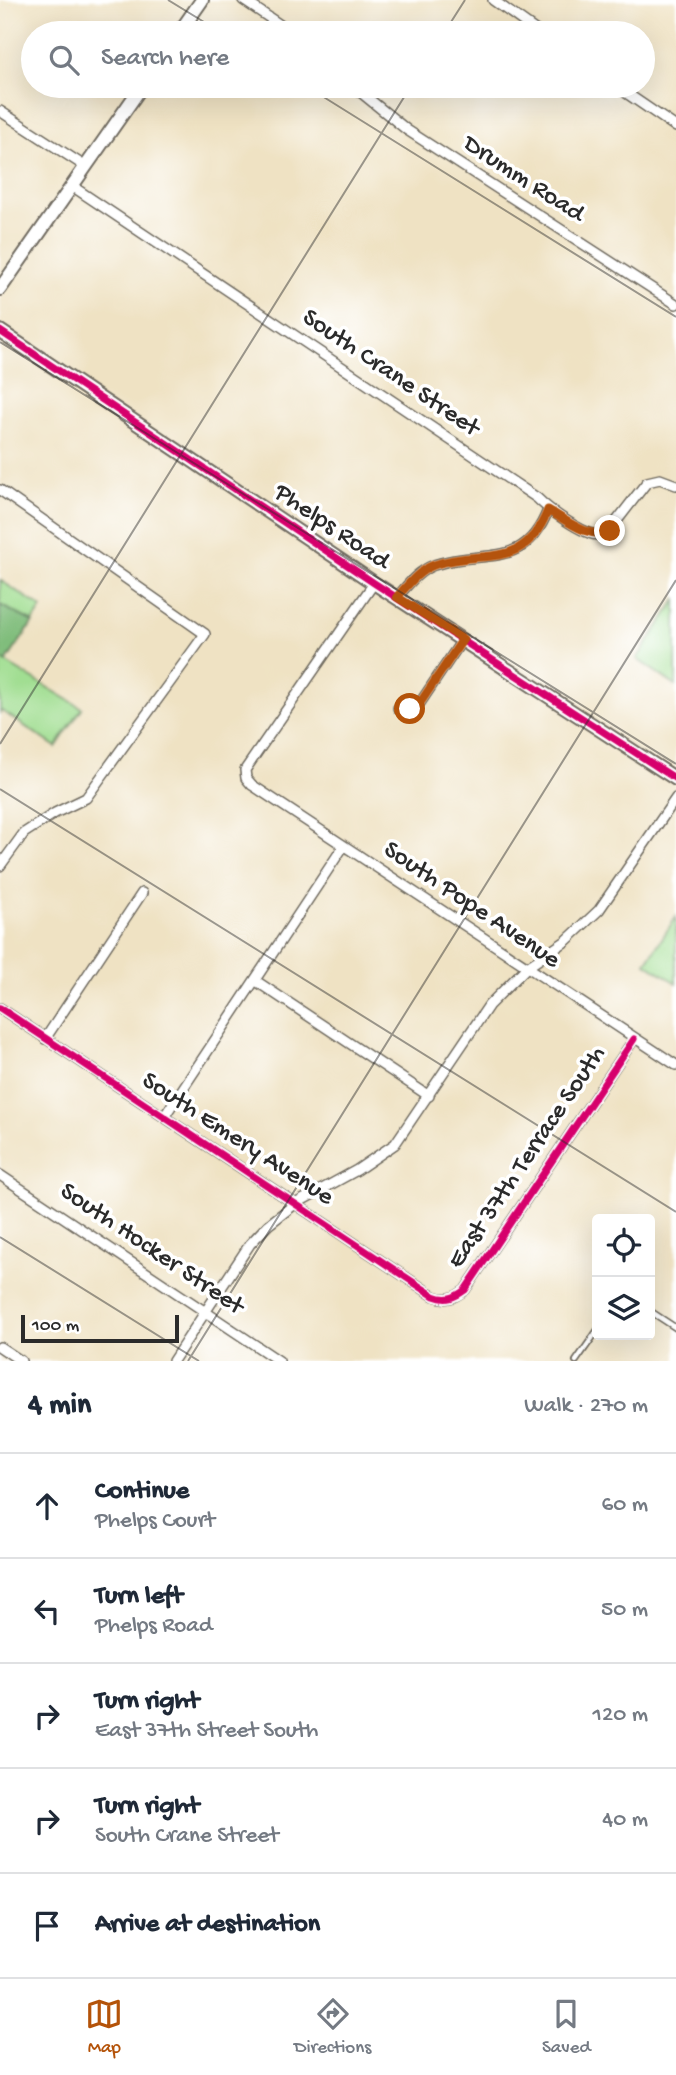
<!DOCTYPE html>
<meta charset="utf-8">
<style>
body{margin:0;font-family:"Gochi Hand",sans-serif;background:#f2f2f3;color:#1f2937}
.controls{position:absolute;right:21px;bottom:21px;display:grid;overflow:hidden;border-radius:7px;box-shadow:0 7px 28px #0002}
.controls button{width:63px;height:63px;display:grid;place-items:center;padding:0;border:0;border-bottom:2px solid #e0e1e3;background:#fff;color:#1f2937;font:35px sans-serif}
.scale{position:absolute;left:21px;bottom:18px;width:158px;box-sizing:border-box;padding-left:7px;border:4px solid #2b2b2b;border-top:0;font-size:19px;line-height:24px;white-space:nowrap;color:#2b2b2b;-webkit-text-stroke:5px #fff;paint-order:stroke}
.stop{position:absolute;width:21px;height:21px;margin:-16px;border:5px solid #b45309;border-radius:50%;background:#fff}
.stop.end{background:#b45309;border-color:#fff;box-shadow:0 2px 7px #0008}
.list{margin:0;padding:0;list-style:none}
h2{display:flex;justify-content:space-between;align-items:center;height:91px;margin:0;padding:0 28px;font-size:30px}
h2 small{font-size:23px;font-weight:400;color:#747a83}
.list li{display:grid;grid-template-columns:46px 1fr auto;gap:21px;align-items:center;box-sizing:border-box;height:105px;padding:0 28px;border-top:2px solid #e0e1e3}
.list b{display:block;font-size:26px;white-space:nowrap}
.list p{margin:0;font-size:23px;white-space:nowrap;color:#747a83}
.list em{font-size:23px;font-style:normal;color:#747a83}
.icon{flex:none;width:38px;height:38px;fill:none;stroke:currentColor;stroke-width:2;stroke-linecap:round;stroke-linejoin:round}
.map{position:relative;flex:none;width:676px;height:1361px;overflow:hidden}
.search{position:absolute;background:#fff;box-shadow:0 7px 28px #0002;left:21px;right:21px;top:21px;height:77px;display:flex;align-items:center;gap:18px;box-sizing:border-box;padding:0 24px;border-radius:38px;color:#747a83;font-size:26px}
.sheet{height:616px;background:#fff}
nav{display:flex;justify-content:space-around;align-items:center;box-sizing:border-box;height:98px;border-top:2px solid #e0e1e3;background:#fff;font-size:19px;color:#747a83}
nav a{display:grid;justify-items:center;gap:4px}
nav .on{color:#b45309}
.map>svg:first-child{display:block}
</style>
<div class="map">
<svg width="676" height="1361" viewBox="0 0 676 1361">
<rect width="100%" height="100%" fill="#fff"/>
<filter id="ink" filterUnits="userSpaceOnUse"><feTurbulence type="fractalNoise" baseFrequency=".0143" numOctaves="2"/><feDisplacementMap in="SourceGraphic" scale="14" xChannelSelector="R" yChannelSelector="G"/><feConvolveMatrix kernelMatrix="1 2 1 2 8 2 1 2 1" color-interpolation-filters="sRGB"/></filter>
<filter id="wash" filterUnits="userSpaceOnUse"><feTurbulence type="fractalNoise" baseFrequency=".00686" numOctaves="4" result="noise"/><feDisplacementMap in="SourceGraphic" scale="28" xChannelSelector="R" yChannelSelector="G"/><feGaussianBlur stdDeviation="1.57" result="paint"/><feColorMatrix in="noise" values="0 0 0 0 0 0 0 0 0 0 0 0 0 0 0 0 0 1.4 0 .05"/><feComposite in="paint" operator="in"/></filter>
<g filter="url(#wash)">
<rect width="100%" height="100%" fill="#efe2c3"/>
<!-- green -->
<g fill="#a1de92" stroke="#66845e" stroke-width="2">
<polygon points="0,580 42,608 33,622 0,605"/>
<polygon points="676,600 676,686 637,659"/>
<polygon points="0,659 82,708 56,747 2,711 0,713"/>
<polygon points="676,917 676,983 646,963"/>
</g>
<!-- forest -->
<polygon fill="#80bd7c" stroke="#567454" stroke-width="2" points="0,605 33,622 6,662 0,659"/>
</g>
<g filter="url(#ink)">
<g fill="none" stroke-linecap="round" stroke-linejoin="round">
<defs>
<g id="lane">
<polyline points="650,1311 676,1328"/>
<polyline points="576,1361 597,1331"/>
</g>
<g id="street">
<polyline points="243,0 292,33"/>
<polyline points="493,0 539,33"/>
<polyline points="353,86 407,130 676,304"/>
<polyline points="616,86 676,127"/>
<polyline points="0,111 86,167"/>
<path d="M72,186L537,498C548,509 583,535 599,535C602,535 607,532 609,531L647,482L660,479L676,485"/>
<polyline points="0,490 205,634 86,798 55,813 24,833 0,866"/>
<polyline points="374,583 245,770 246,778 252,785 676,1065"/>
<path d="M397,597C408,585 418,571 434,565C483,548 524,572 548,510"/>
<polyline points="398,708 410,709 420,703 463,639"/>
<polyline points="256,981 429,1096"/>
<path d="M0,1008L434,1296C447,1301 454,1298 465,1290L634,1039"/>
<polyline points="45,1039 142,893"/>
<polyline points="164,1117 343,847"/>
<polyline points="0,1175 279,1361"/>
<polyline points="0,1347 21,1361"/>
<polyline points="173,1361 250,1244 268,1225 295,1204 357,1170 395,1144 489,1005 526,968 566,941 599,910 676,798"/>
</g>
<g id="secondary">
<polyline points="179,33 202,0"/>
<polyline points="0,289 142,86"/>
<polyline points="0,331 374,583 676,779"/>
</g>
</defs>
<!-- lane casing -->
<use href="#lane" stroke="#706b60" stroke-width="8"/>
<!-- street casing -->
<use href="#street" stroke="#706b60" stroke-width="12"/>
<!-- secondary casing -->
<use href="#secondary" stroke="#706b60" stroke-width="16"/>
<!-- lane -->
<use href="#lane" stroke="#fff" stroke-width="4.5"/>
<!-- street -->
<use href="#street" stroke="#fff" stroke-width="9"/>
<!-- secondary -->
<use href="#secondary" stroke="#fff" stroke-width="12"/>
<defs>
<g id="cycleway">
<polyline points="0,331 374,583 676,779"/>
<path d="M0,1008L434,1296C447,1301 454,1298 465,1290L634,1039"/>
</g>
</defs>
<!-- cycleway casing -->
<use href="#cycleway" stroke="#fff" stroke-width="11"/>
<!-- cycleway -->
<use href="#cycleway" stroke="#d6006c" stroke-width="7"/>
</g>
</g>
<g fill="none" stroke-linecap="round" stroke-linejoin="round" filter="url(#ink)">
<!-- route -->
<path stroke="#b45309" stroke-width="9" d="M410,709L420,703L463,639L397,597C408,585 418,571 434,565C483,548 523,573 548,510C566,520 589,540 610,531"/>
</g>
<!-- ticks -->
<path fill="none" stroke="#2b2b2b" stroke-width="2" stroke-opacity="0.45" d="M168,0L222,33M444,33L465,0M306,86L676,317M0,342L676,764M0,744L411,86M0,789L676,1212M0,1237L199,1361M188,1361L676,580"/>
<g text-anchor="middle" dominant-baseline="central" stroke-width="7" stroke-linejoin="round" paint-order="stroke">
<!-- street labels -->
<g font-size="26" fill="#2b2b2b" stroke="#fff">
<text transform="translate(523 180) rotate(33)">Drumm Road</text>
<text transform="translate(390 374) rotate(34)">South Crane Street</text>
<text transform="translate(331 528) rotate(34)">Phelps Road</text>
<text transform="translate(471 906) rotate(34)">South Pope Avenue</text>
<text transform="translate(237 1140) rotate(33)">South Emery Avenue</text>
<text transform="translate(528 1158) rotate(-56)">East 37th Terrace South</text>
<text transform="translate(151 1250) rotate(34)">South Hocker Street</text>
</g>
</g>
</svg>
<div class="controls">
<button><svg class="icon" aria-label="locate" viewBox="0 0 24 24"><circle cx="12" cy="12" r="6"/><path d="M12 2v4M12 18v4M2 12h4M18 12h4"/></svg></button>
<button><svg class="icon" aria-label="layers" viewBox="0 0 24 24"><path d="M12 4l9 5-9 5-9-5zM3 14l9 5 9-5"/></svg></button>
</div>
<div class="scale">100 m</div>
<div class="stop" style="left:410px;top:709px"></div>
<div class="stop end" style="left:610px;top:531px"></div>
<div class="search"><svg class="icon" aria-label="search" viewBox="0 0 24 24"><circle cx="10" cy="10" r="6"/><path d="M15 15l6 6"/></svg>Search here</div>
</div>
<section class="sheet">
<h2>4 min<small>Walk · 270 m</small></h2>
<ul class="list">
<li><svg class="icon" aria-label="ahead" viewBox="0 0 24 24"><path d="M12 20V5M6 11l6-6 6 6"/></svg><div><b>Continue</b><p>Phelps Court</p></div><em>60 m</em></li>
<li><svg class="icon" aria-label="left" viewBox="0 0 24 24"><path d="M17 20v-9H6M10 6l-5 5 5 5"/></svg><div><b>Turn left</b><p>Phelps Road</p></div><em>50 m</em></li>
<li><svg class="icon" aria-label="right" viewBox="0 0 24 24"><path d="M7 20v-9h11M14 6l5 5-5 5"/></svg><div><b>Turn right</b><p>East 37th Street South</p></div><em>120 m</em></li>
<li><svg class="icon" aria-label="right" viewBox="0 0 24 24"><path d="M7 20v-9h11M14 6l5 5-5 5"/></svg><div><b>Turn right</b><p>South Crane Street</p></div><em>40 m</em></li>
<li><svg class="icon" aria-label="arrive" viewBox="0 0 24 24"><path d="M6 21V4h12l-3 4 3 4H6"/></svg><div><b>Arrive at destination</b></div></li>
</ul>
</section>
<nav>
<a class="on"><svg class="icon" aria-label="map" viewBox="0 0 24 24"><path d="M3 6l6-2 6 2 6-2v14l-6 2-6-2-6 2zM9 4v14M15 6v14"/></svg>Map</a>
<a><svg class="icon" aria-label="directions" viewBox="0 0 24 24"><path d="M12 3l9 9-9 9-9-9zM9 14v-3h6M13 9l2 2-2 2"/></svg>Directions</a>
<a><svg class="icon" aria-label="saved" viewBox="0 0 24 24"><path d="M7 4h10v16l-5-4-5 4z"/></svg>Saved</a>
</nav>
